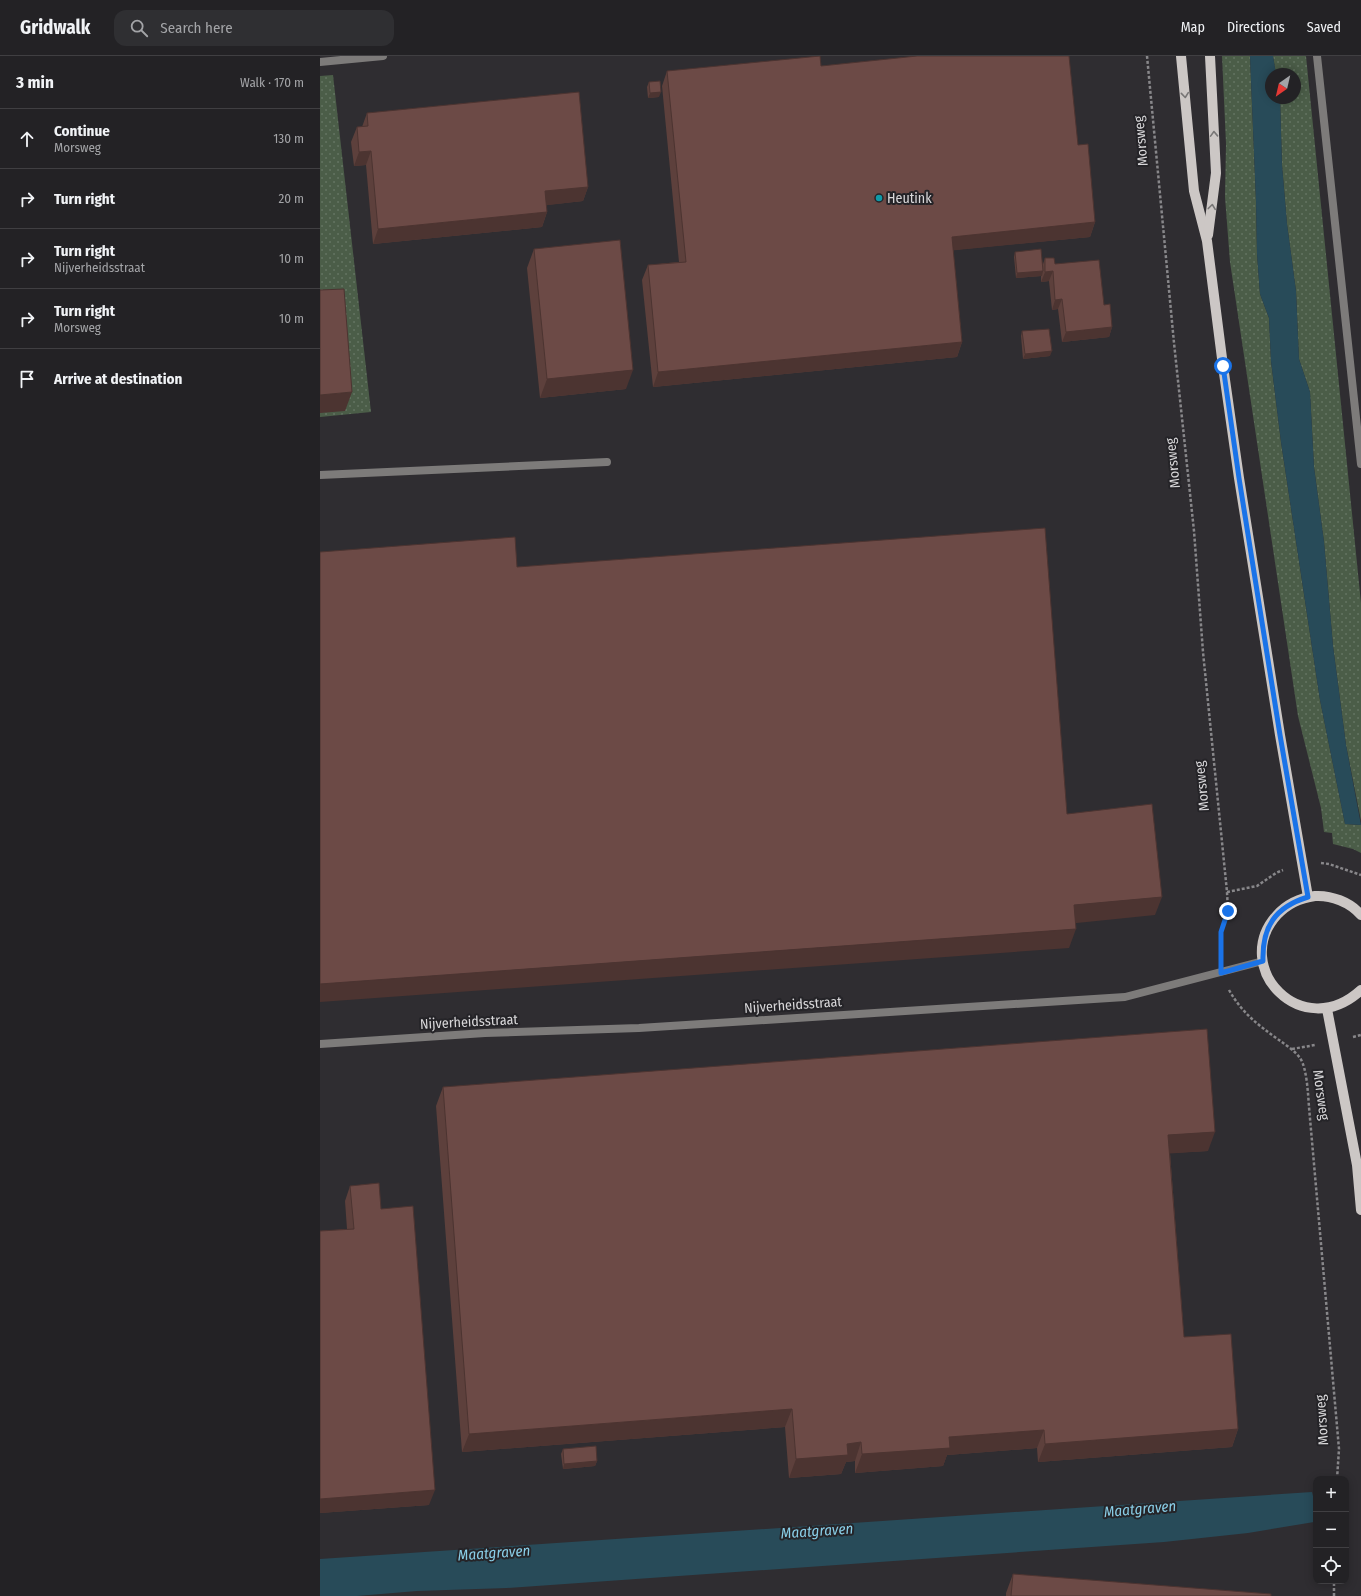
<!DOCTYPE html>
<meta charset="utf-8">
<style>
body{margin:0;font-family:"Fira Sans Condensed",sans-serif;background:#2f2f32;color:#f1f3f6}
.controls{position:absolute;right:12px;bottom:12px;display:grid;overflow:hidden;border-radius:8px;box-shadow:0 2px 10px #0003}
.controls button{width:36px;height:36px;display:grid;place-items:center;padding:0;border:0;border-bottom:1px solid #403f42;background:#232225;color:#f1f3f6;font:20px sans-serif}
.compass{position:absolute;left:945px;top:12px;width:36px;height:36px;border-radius:50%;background:#232225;box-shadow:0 2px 10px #0003;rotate:214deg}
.stop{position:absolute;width:12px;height:12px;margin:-9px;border:3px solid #1a73e8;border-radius:50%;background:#fff}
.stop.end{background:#1a73e8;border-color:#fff;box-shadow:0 1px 4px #0008}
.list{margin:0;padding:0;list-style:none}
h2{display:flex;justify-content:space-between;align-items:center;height:52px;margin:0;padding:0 16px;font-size:17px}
h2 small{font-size:13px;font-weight:400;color:#a3a4a7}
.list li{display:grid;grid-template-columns:26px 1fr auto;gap:12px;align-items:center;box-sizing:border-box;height:60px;padding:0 16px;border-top:1px solid #403f42}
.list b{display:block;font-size:15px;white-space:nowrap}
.list p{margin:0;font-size:13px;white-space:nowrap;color:#a3a4a7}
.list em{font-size:13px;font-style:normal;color:#a3a4a7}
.icon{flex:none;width:22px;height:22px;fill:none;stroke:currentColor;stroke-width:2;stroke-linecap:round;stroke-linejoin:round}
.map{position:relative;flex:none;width:1041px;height:1540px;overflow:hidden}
header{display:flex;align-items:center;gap:24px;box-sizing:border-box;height:56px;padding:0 20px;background:#232225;border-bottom:1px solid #403f42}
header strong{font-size:19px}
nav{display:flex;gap:22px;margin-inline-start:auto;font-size:14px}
.search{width:280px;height:36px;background:#2f2f32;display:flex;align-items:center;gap:10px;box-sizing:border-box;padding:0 14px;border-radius:12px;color:#a3a4a7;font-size:15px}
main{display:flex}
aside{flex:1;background:#232225}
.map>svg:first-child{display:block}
</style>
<header>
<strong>Gridwalk</strong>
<div class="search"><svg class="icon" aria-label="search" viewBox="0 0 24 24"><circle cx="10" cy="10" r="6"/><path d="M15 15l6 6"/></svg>Search here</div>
<nav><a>Map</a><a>Directions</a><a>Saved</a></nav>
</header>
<main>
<aside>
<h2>3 min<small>Walk · 170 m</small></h2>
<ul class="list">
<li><svg class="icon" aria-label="ahead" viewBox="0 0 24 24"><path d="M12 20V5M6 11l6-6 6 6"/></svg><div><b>Continue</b><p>Morsweg</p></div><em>130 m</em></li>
<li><svg class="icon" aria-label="right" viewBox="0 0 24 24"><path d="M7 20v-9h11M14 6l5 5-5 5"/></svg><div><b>Turn right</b></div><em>20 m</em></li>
<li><svg class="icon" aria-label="right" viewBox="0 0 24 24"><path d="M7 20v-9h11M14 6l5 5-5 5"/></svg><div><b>Turn right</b><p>Nijverheidsstraat</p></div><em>10 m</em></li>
<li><svg class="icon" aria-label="right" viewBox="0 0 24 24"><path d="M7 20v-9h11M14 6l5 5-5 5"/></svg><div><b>Turn right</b><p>Morsweg</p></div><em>10 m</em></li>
<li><svg class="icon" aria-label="arrive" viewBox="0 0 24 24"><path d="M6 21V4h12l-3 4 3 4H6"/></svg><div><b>Arrive at destination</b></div></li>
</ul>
</aside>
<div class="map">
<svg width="1041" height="1540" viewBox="0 0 1041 1540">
<defs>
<pattern id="grass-dots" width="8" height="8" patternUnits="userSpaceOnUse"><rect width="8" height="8" fill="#4b5d48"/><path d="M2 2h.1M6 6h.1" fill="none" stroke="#647462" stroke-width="1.8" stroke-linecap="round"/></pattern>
</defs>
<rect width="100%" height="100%" fill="#2f2d31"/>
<!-- grass -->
<g fill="url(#grass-dots)">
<polygon points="902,0 930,0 936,145 937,198 940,238 949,262 951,305 961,386 1000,644 1025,768 1041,769 1041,797 1033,793 1013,788 1012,777 1004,776 1001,752 978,660 910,206 905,141 906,88"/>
<polygon points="953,0 986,0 1041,547 1041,765 1026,689 1013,590 1004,486 994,411 990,336 979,303 976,235 967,168 962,109 960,42 975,42 975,18 956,18"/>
<polygon points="13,19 51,356 0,361 0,20"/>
</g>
<!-- water -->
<g fill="#284b59">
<polygon points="930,0 953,0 956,18 951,18 951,42 960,42 962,109 967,168 976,235 979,303 990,336 994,411 1004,486 1013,590 1026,689 1041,769 1025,768 1000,644 961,386 951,305 949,262 940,238 937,198 936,145"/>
<polygon points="992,1436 996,1452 994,1466 928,1477 844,1486 187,1532 97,1535 37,1540 0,1540 0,1503"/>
</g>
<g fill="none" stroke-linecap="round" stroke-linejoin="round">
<!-- path -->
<g stroke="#88878a" stroke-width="2.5" stroke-dasharray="3 2" stroke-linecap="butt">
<polyline points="827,0 854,287 874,475 883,596 907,836 908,855 901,876 901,897"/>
<polyline points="1001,807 1009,808 1041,819"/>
<polyline points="907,836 937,830 956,817 963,814"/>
<path d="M909,934C922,957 938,969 959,984C966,989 975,995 980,1002C987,1012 988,1038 989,1051L1019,1393L1017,1423"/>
<polyline points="1033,981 1041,979"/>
<polyline points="972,993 995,989"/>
<polyline points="1014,1540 1014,1525"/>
</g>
<!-- service -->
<polyline stroke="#7d7b7a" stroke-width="8" points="0,419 287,406"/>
<!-- minor -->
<g stroke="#7d7b7a" stroke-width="8">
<polyline points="997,0 1041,408"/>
<polyline points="0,6 63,0"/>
<polyline points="0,988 165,977 319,972 805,941 943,905"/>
</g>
<!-- primary -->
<g stroke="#ccc7c5" stroke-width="10">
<polyline points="861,0 874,135 887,185 903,310 919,422 960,679 988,841"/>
<polyline points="888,179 896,117 890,0"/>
<path d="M1041,859C1030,846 1011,839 995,840C980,842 967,848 957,859C910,911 982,988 1041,934"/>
<polyline points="1007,953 1037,1109 1041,1154"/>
</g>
</g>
<!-- wall -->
<g fill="#5d403c">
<polygon points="501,10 758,89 775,166 770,181 633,194 642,286 637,301 333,331 322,224 328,209 359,206 342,30 347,15"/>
<polygon points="329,26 339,41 328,42 327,31"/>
<polygon points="47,57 268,131 263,145 226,149 227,156 222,171 53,188 46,109 34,110 31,86 37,71 42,71"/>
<polygon points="214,193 306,333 220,342 207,212"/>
<polygon points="695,196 723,208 725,202 735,208 784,249 792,271 789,281 742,286 738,253 732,254 729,225 721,226 721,220 696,222 694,201"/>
<polygon points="702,275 730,300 703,303 701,280"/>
<polygon points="123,1031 888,1095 850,1097 864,1281 918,1373 912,1391 718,1406 717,1392 627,1399 623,1410 535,1417 535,1405 526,1406 521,1418 469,1422 465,1371 142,1396 116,1050"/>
<polygon points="30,1130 61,1153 109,1449 0,1457 0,1175 27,1173 25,1145"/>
<polygon points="243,1393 277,1405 275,1410 243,1413 241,1398"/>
<polygon points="693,1518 951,1540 686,1540 686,1537"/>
</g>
<!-- shaded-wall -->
<g fill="#4c3431">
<polygon points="341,36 339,41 328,42 330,37"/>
<polygon points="51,95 46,109 34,110 39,96"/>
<polygon points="268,131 263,145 220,150 225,135"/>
<polygon points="227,156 222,171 53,188 58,173"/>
<polygon points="775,166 770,181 627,195 632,181"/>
<polygon points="723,215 722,220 696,222 697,217"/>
<polygon points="733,215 729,225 721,226 725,216"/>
<polygon points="742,243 738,253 732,254 735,244"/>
<polygon points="792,271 789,281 742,286 746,276"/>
<polygon points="642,286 637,301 333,331 338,316"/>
<polygon points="732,295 730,300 703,303 705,298"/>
<polygon points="313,314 306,333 220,342 227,323"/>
<polygon points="32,336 25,355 0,357 0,339"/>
<polygon points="842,841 835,859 747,868 754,849"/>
<polygon points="756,873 749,892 0,946 0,928"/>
<polygon points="895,1076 888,1095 842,1098 848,1079"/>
<polygon points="472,1353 465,1371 142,1396 149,1378"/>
<polygon points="918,1373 912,1391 718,1406 725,1388"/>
<polygon points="724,1374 717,1392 627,1399 623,1410 535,1417 542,1398 629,1381"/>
<polygon points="541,1386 535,1405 526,1406 521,1418 469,1422 476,1403 527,1388"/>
<polygon points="277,1405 275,1410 243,1413 244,1408"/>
<polygon points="115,1434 109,1449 0,1457 0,1443"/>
</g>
<!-- building -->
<g fill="#6c4a46" stroke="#4c3431">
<polygon points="500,0 501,10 597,0 749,0 758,89 768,88 775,166 632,181 642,286 338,316 328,209 366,206 347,15"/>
<polygon points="340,25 341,36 330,37 329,26"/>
<polygon points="259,36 268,131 225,135 227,156 58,173 51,95 39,96 37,71 48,70 47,57"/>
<polygon points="300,184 313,314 227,323 214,193"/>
<polygon points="721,193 723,215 697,217 695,196"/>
<polygon points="725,202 734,202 735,208 779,204 784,249 790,248 792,271 746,276 742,243 735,244 733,215 725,216"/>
<polygon points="24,233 32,336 0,339 0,234"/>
<polygon points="729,273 732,295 705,298 702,275"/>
<polygon points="725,472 747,758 832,748 842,841 754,849 756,873 0,928 0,496 195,481 197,511"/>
<polygon points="887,973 895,1076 848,1079 864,1281 911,1278 918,1373 725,1388 724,1374 629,1381 630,1392 542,1398 541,1386 527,1388 528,1399 476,1403 472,1353 149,1378 123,1031"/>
<polygon points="59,1127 61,1153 93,1150 115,1434 0,1443 0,1175 34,1173 30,1130"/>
<polygon points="276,1390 277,1405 244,1408 243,1393"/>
<polygon points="693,1518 951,1538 951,1540 691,1540"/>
</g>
<!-- one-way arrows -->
<defs><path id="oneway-chevron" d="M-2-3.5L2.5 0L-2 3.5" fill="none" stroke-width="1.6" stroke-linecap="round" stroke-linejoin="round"/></defs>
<g stroke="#787676">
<use href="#oneway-chevron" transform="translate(865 39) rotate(84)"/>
<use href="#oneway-chevron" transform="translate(894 78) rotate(-92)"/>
<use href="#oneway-chevron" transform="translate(892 151) rotate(-83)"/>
</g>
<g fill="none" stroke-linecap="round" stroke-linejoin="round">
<!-- route -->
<path stroke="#1a73e8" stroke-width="5" d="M903,310L919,422L960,679L988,841C955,851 942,871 943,905L901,917V876L908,855"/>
</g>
<!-- markers -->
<circle fill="#0f9aa8" stroke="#252428" stroke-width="1.5" cx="559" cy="142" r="4"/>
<g text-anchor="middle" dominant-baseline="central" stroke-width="4" stroke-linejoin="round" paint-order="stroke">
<!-- street labels -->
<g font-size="14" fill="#d8d7d9" stroke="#252428">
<text transform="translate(821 85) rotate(-95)">Morsweg</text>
<text transform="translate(853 407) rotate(-96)">Morsweg</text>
<text transform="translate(882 730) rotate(-96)">Morsweg</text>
<text transform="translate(473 949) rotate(-4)">Nijverheidsstraat</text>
<text transform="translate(149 966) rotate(-3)">Nijverheidsstraat</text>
<text transform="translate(1001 1039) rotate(82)">Morsweg</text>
<text transform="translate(1002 1364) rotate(-94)">Morsweg</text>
</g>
<!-- poi labels -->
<g font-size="14" fill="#d8d7d9" stroke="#252428" text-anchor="start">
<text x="567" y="142">Heutink</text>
</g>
<!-- water labels -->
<g font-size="15" font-style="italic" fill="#89cde6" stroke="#252428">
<text transform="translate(820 1453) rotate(-5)">Maatgraven</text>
<text transform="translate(497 1475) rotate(-4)">Maatgraven</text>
<text transform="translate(174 1497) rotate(-4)">Maatgraven</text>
</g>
</g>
</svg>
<div class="controls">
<button>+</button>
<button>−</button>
<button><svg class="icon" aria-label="locate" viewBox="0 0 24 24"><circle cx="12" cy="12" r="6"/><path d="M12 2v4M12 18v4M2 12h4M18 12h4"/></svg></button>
</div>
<svg class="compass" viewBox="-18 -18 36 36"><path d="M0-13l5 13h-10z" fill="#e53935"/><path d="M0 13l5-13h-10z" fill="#a3a4a7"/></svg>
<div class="stop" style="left:903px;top:310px"></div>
<div class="stop end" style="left:908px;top:855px"></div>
</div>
</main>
